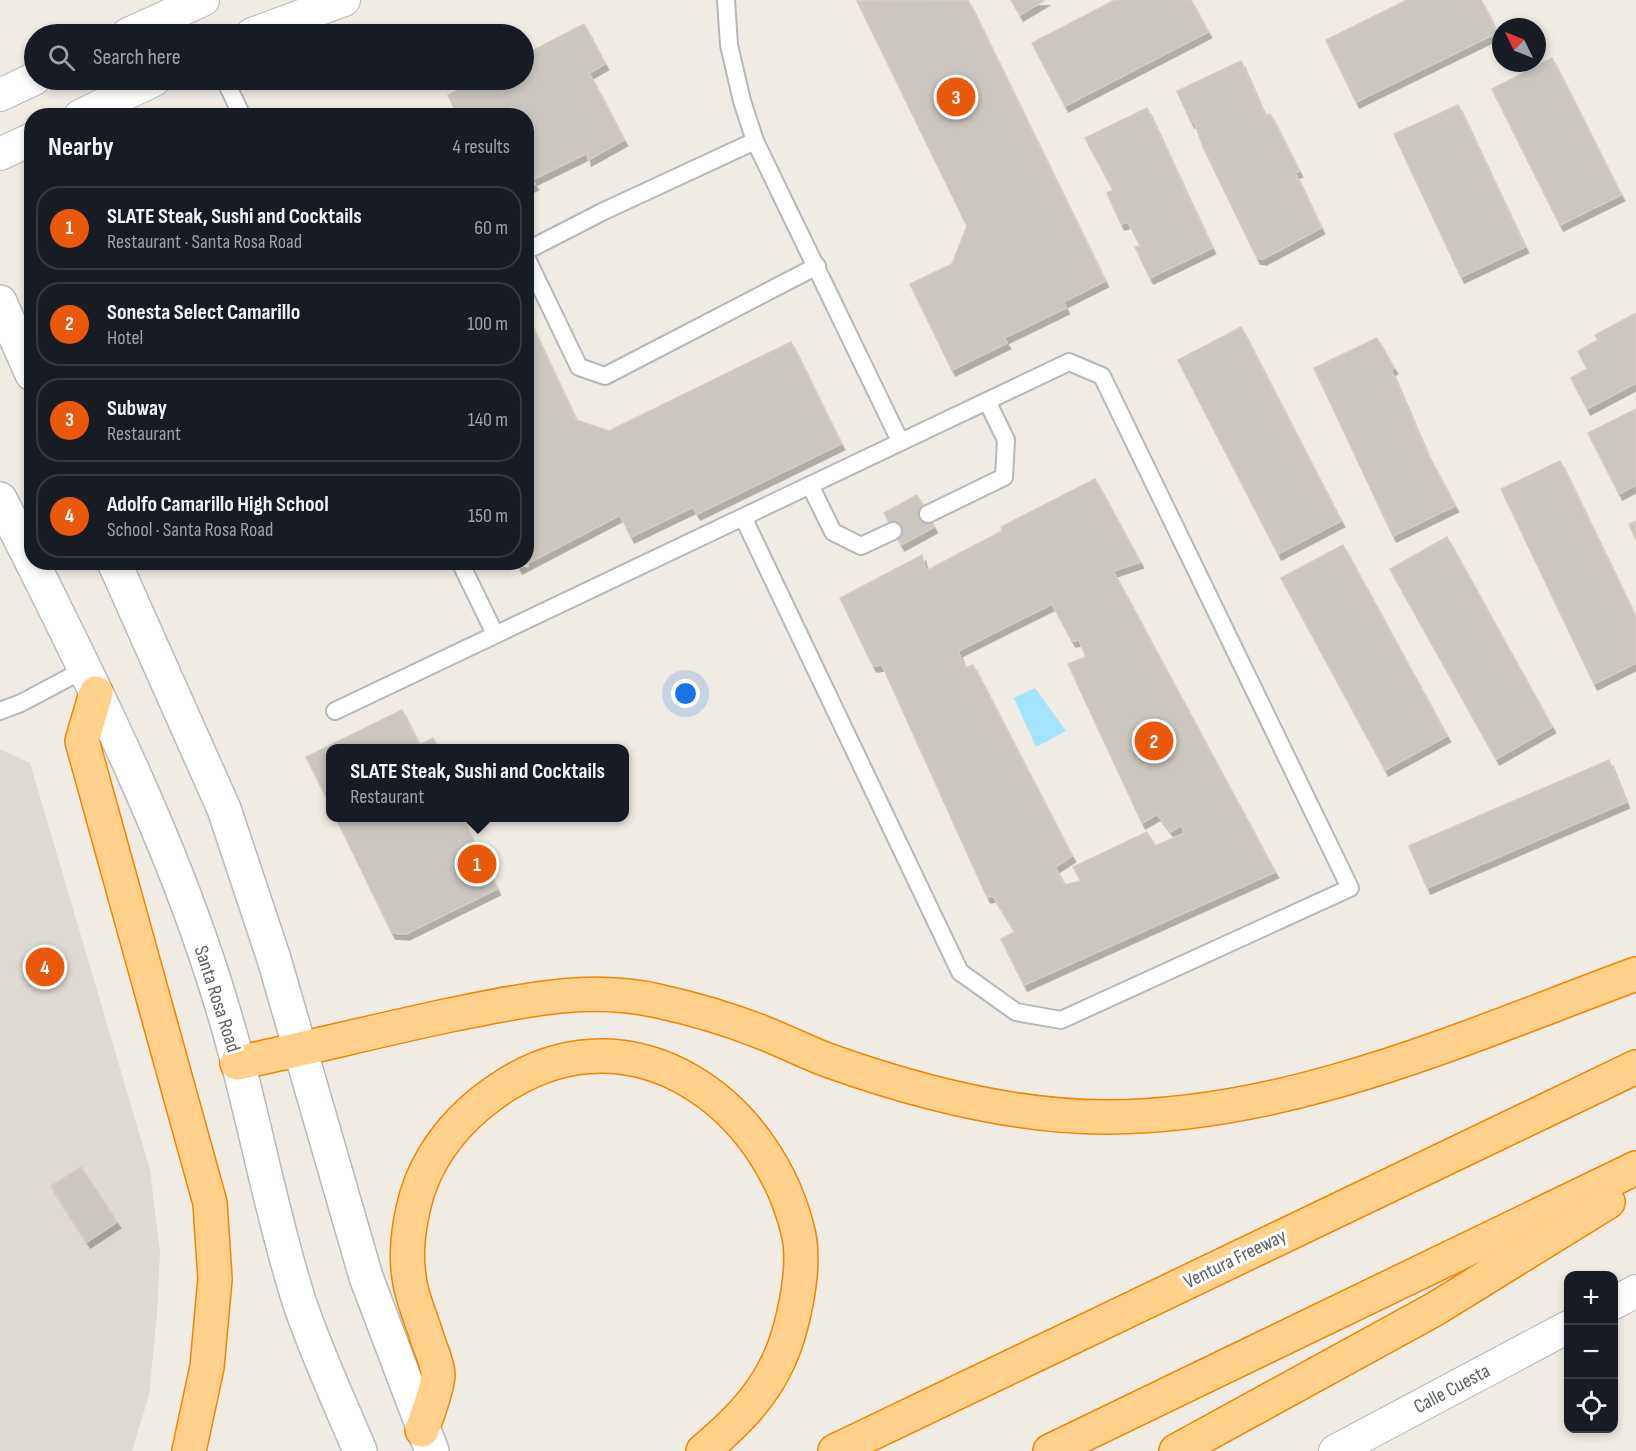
<!DOCTYPE html>
<meta charset="utf-8">
<style>
body{margin:0;font-family:"Sofia Sans Condensed",sans-serif;background:#242831;color:#f1f3f6}
.controls{position:absolute;right:18px;bottom:18px;display:grid;overflow:hidden;border-radius:12px;box-shadow:0 3px 9px #0003}
.controls button{width:54px;height:54px;display:grid;place-items:center;padding:0;border:0;border-bottom:2px solid #363941;background:#171b24;color:#f1f3f6;font:30px sans-serif}
.compass{position:absolute;left:1492px;top:18px;width:54px;height:54px;border-radius:50%;background:#171b24;box-shadow:0 3px 9px #0003;rotate:313deg}
.you{position:absolute;left:686px;top:694px;width:21px;height:21px;margin:-15px;border:4px solid #fff;border-radius:50%;background:#1a73e8;box-shadow:0 0 0 9px #1a73e833}
.badge{display:grid;place-items:center;width:39px;height:39px;border-radius:50%;background:#ea580c;color:#fff;font-size:20px;font-weight:700}
.pin{position:absolute;translate:-50% -50%;border:3px solid #fff;box-shadow:0 2px 6px #0006}
.popup{position:absolute;left:326px;top:744px;width:303px;height:78px;box-sizing:border-box;display:grid;place-content:center;border-radius:12px;background:#171b24;filter:drop-shadow(0 2px 4px #0005);font-size:20px;white-space:nowrap;color:#9ea1a6}
.popup b{font-size:22px;color:#f1f3f6}
.popup::after{content:'';position:absolute;left:50%;top:100%;margin-left:-12px;border:12px solid transparent;border-top-color:#171b24}
.list{margin:0;padding:0;list-style:none}
h2{display:flex;justify-content:space-between;align-items:center;height:78px;margin:0;padding:0 24px;font-size:26px}
h2 small{font-size:20px;font-weight:400;color:#9ea1a6}
.list li{display:grid;grid-template-columns:39px 1fr auto;gap:18px;align-items:center;box-sizing:border-box;height:84px;margin:0 12px 12px;padding:0 12px;border:2px solid #363941;border-radius:24px}
.list b{display:block;font-size:22px;white-space:nowrap}
.list p{margin:0;font-size:20px;white-space:nowrap;color:#9ea1a6}
.list em{font-size:20px;font-style:normal;color:#9ea1a6}
.icon{flex:none;width:33px;height:33px;fill:none;stroke:currentColor;stroke-width:2;stroke-linecap:round;stroke-linejoin:round}
.map{position:relative;flex:none;width:1636px;height:1451px;overflow:hidden}
.search{position:absolute;background:#171b24;box-shadow:0 3px 9px #0003;left:24px;top:24px;width:510px;height:66px;display:flex;align-items:center;gap:15px;box-sizing:border-box;padding:0 21px;border-radius:33px;color:#9ea1a6;font-size:22px}
.panel{position:absolute;background:#171b24;box-shadow:0 3px 9px #0003;left:24px;top:108px;width:510px;height:462px;border-radius:24px}
.map>svg:first-child{display:block}
</style>
<div class="map">
<svg width="1636" height="1451" viewBox="0 0 1636 1451">
<defs>
<filter id="shadow"><feDropShadow dx="3.5" dy="6" stdDeviation="0" flood-color="#0004"/></filter>
</defs>
<rect width="100%" height="100%" fill="#f0ebe3"/>
<!-- education -->
<polygon fill="#dfdad2" points="0,749 30,763 150,1170 160,1252 157,1314 149,1395 132,1451 0,1451"/>
<!-- water -->
<polygon fill="#a4e4ff" points="1035,688 1066,731 1036,747 1014,698"/>
<!-- building -->
<g fill="#cbc6c0" stroke="#d5ccc1" stroke-width="1.5" fill-rule="evenodd" filter="url(#shadow)">
<polygon points="968,0 1105,281 1063,302 1066,308 1004,338 1007,343 952,370 910,284 952,264 967,226 857,1"/>
<polygon points="1011,0 1045,0 1020,15"/>
<polygon points="1115,0 1191,0 1208,32 1065,106 1032,43"/>
<polygon points="1407,0 1481,0 1497,33 1356,102 1326,40"/>
<polygon points="584,24 605,64 589,73 624,140 588,160 587,153 532,180 535,184 526,188 526,116 458,116 448,95 478,80 524,80 524,55"/>
<polygon points="1552,58 1621,195 1560,225 1492,89"/>
<polygon points="1241,61 1265,116 1270,114 1299,171 1295,173 1321,228 1263,259 1257,258 1203,147 1194,121 1191,122 1177,91"/>
<polygon points="1458,105 1525,247 1461,277 1394,134"/>
<polygon points="1147,108 1212,248 1150,278 1135,247 1140,246 1128,222 1121,224 1107,193 1113,190 1085,138"/>
<polygon points="1636,313 1636,383 1587,409 1571,378 1587,369 1578,351 1598,340 1595,335"/>
<polygon points="528,318 576,420 609,431 791,342 841,444 697,514 693,507 631,537 620,515 519,568 516,562 526,562"/>
<polygon points="1241,327 1341,521 1278,554 1178,360"/>
<polygon points="1377,338 1394,368 1391,370 1425,449 1455,506 1393,536 1314,368"/>
<polygon points="1636,409 1636,485 1619,494 1588,433"/>
<polygon points="1560,461 1636,618 1636,663 1594,684 1501,489"/>
<path d="M1095,479L1140,562L1113,571L1275,872L1024,985L1001,939L1015,932L993,896L987,897L882,665L873,666L840,598L922,555L926,571L1002,531L1001,527ZM1052,604L1072,641L1079,640L1086,657L1068,664L1142,823L1157,814L1171,832L1181,825L1185,833L1155,846L1147,832L1073,867L1081,881L1065,885L1055,867L1072,856L973,665L964,668L958,651Z"/>
<polygon points="917,495 934,527 901,545 884,513"/>
<polygon points="1636,521 1636,540 1629,524"/>
<polygon points="1447,537 1552,727 1496,759 1390,569"/>
<polygon points="1343,545 1447,736 1385,770 1281,578"/>
<polygon points="402,710 419,745 433,738 438,748 330,748 330,805 306,757"/>
<polygon points="1609,760 1626,802 1427,888 1409,846"/>
<polygon points="336,818 462,818 497,889 406,934 392,933"/>
<polygon points="81,1167 117,1222 87,1242 51,1186"/>
</g>
<g fill="none" stroke-linecap="round" stroke-linejoin="round">
<defs>
<g id="service">
<polyline points="726,0 729,45 742,101 755,141 900,441"/>
<polyline points="225,80 242,116"/>
<polyline points="526,251 604,211 755,141"/>
<polyline points="526,257 579,367 605,376 817,266"/>
<polyline points="810,485 833,532 861,546 893,531"/>
<polyline points="928,514 1004,477 1006,440 987,401"/>
<polyline points="460,562 495,634"/>
<polyline points="0,711 21,703 85,669"/>
<polyline points="335,711 1069,362 1102,376 1350,888 1061,1020 1016,1012 960,972 743,517"/>
</g>
<g id="minor">
<polyline points="128,34 203,0"/>
<polyline points="252,34 344,0"/>
<polyline points="0,95 34,79"/>
<polyline points="80,116 154,80"/>
<polyline points="0,154 32,139"/>
<polyline points="1614,1303 1636,1291"/>
<polyline points="1335,1451 1568,1327"/>
</g>
<g id="secondary">
<polyline points="0,302 32,374"/>
<polyline points="0,499 32,562"/>
<path d="M32,562C107,712 181,862 227,1023C254,1115 270,1210 299,1301C316,1352 339,1401 360,1451"/>
<polyline points="114,562 224,809 274,959 366,1277 432,1451"/>
</g>
<g id="motorway">
<polyline points="96,693 82,741 210,1203 215,1279 207,1367 189,1451"/>
<path d="M237,1063C309,1048 379,1030 450,1015C521,1001 585,985 658,1001C690,1008 725,1018 756,1030C781,1039 805,1052 830,1061C917,1092 1012,1117 1106,1117C1291,1117 1465,1037 1636,974"/>
<path d="M422,1430C427,1414 437,1392 438,1375C438,1362 428,1344 425,1331C419,1314 411,1295 409,1277C404,1245 412,1200 426,1171C445,1132 473,1105 509,1083C636,1006 770,1105 799,1236C806,1271 792,1335 776,1366C759,1401 732,1426 703,1451"/>
<polyline points="835,1451 1636,1067"/>
<polyline points="1050,1451 1636,1168"/>
<polyline points="1176,1451 1435,1309 1608,1202"/>
</g>
</defs>
<!-- service casing -->
<use href="#service" stroke="#b4b8bc" stroke-width="20"/>
<!-- minor casing -->
<use href="#minor" stroke="#b4b8bc" stroke-width="34"/>
<!-- secondary casing -->
<use href="#secondary" stroke="#b5babf" stroke-width="36"/>
<!-- motorway casing -->
<use href="#motorway" stroke="#f38400" stroke-width="36"/>
<!-- service -->
<use href="#service" stroke="#fff" stroke-width="16"/>
<!-- minor -->
<use href="#minor" stroke="#fff" stroke-width="32"/>
<!-- secondary -->
<use href="#secondary" stroke="#fff" stroke-width="33"/>
<!-- motorway -->
<use href="#motorway" stroke="#ffd18b" stroke-width="33"/>
</g>
<g text-anchor="middle" dominant-baseline="central" stroke-width="6" stroke-linejoin="round" paint-order="stroke">
<!-- street labels -->
<g font-size="20" fill="#5b6165" stroke="#fff">
<text transform="translate(217 999) rotate(72)">Santa Rosa Road</text>
<text transform="translate(1235 1259) rotate(-26)">Ventura Freeway</text>
<text transform="translate(1452 1389) rotate(-28)">Calle Cuesta</text>
</g>
</g>
</svg>
<div class="controls">
<button>+</button>
<button>−</button>
<button><svg class="icon" aria-label="locate" viewBox="0 0 24 24"><circle cx="12" cy="12" r="6"/><path d="M12 2v4M12 18v4M2 12h4M18 12h4"/></svg></button>
</div>
<svg class="compass" viewBox="-18 -18 36 36"><path d="M0-13l5 13h-10z" fill="#e53935"/><path d="M0 13l5-13h-10z" fill="#9ea1a6"/></svg>
<div class="you"></div>
<div class="pin badge" style="left:477px;top:864px">1</div>
<div class="popup"><b>SLATE Steak, Sushi and Cocktails</b>Restaurant</div>
<div class="pin badge" style="left:1154px;top:741px">2</div>
<div class="pin badge" style="left:956px;top:97px">3</div>
<div class="pin badge" style="left:45px;top:967px">4</div>
<div class="search"><svg class="icon" aria-label="search" viewBox="0 0 24 24"><circle cx="10" cy="10" r="6"/><path d="M15 15l6 6"/></svg>Search here</div>
<section class="panel">
<h2>Nearby<small>4 results</small></h2>
<ul class="list">
<li><span class="badge">1</span><div><b>SLATE Steak, Sushi and Cocktails</b><p>Restaurant · Santa Rosa Road</p></div><em>60 m</em></li>
<li><span class="badge">2</span><div><b>Sonesta Select Camarillo</b><p>Hotel</p></div><em>100 m</em></li>
<li><span class="badge">3</span><div><b>Subway</b><p>Restaurant</p></div><em>140 m</em></li>
<li><span class="badge">4</span><div><b>Adolfo Camarillo High School</b><p>School · Santa Rosa Road</p></div><em>150 m</em></li>
</ul>
</section>
</div>
